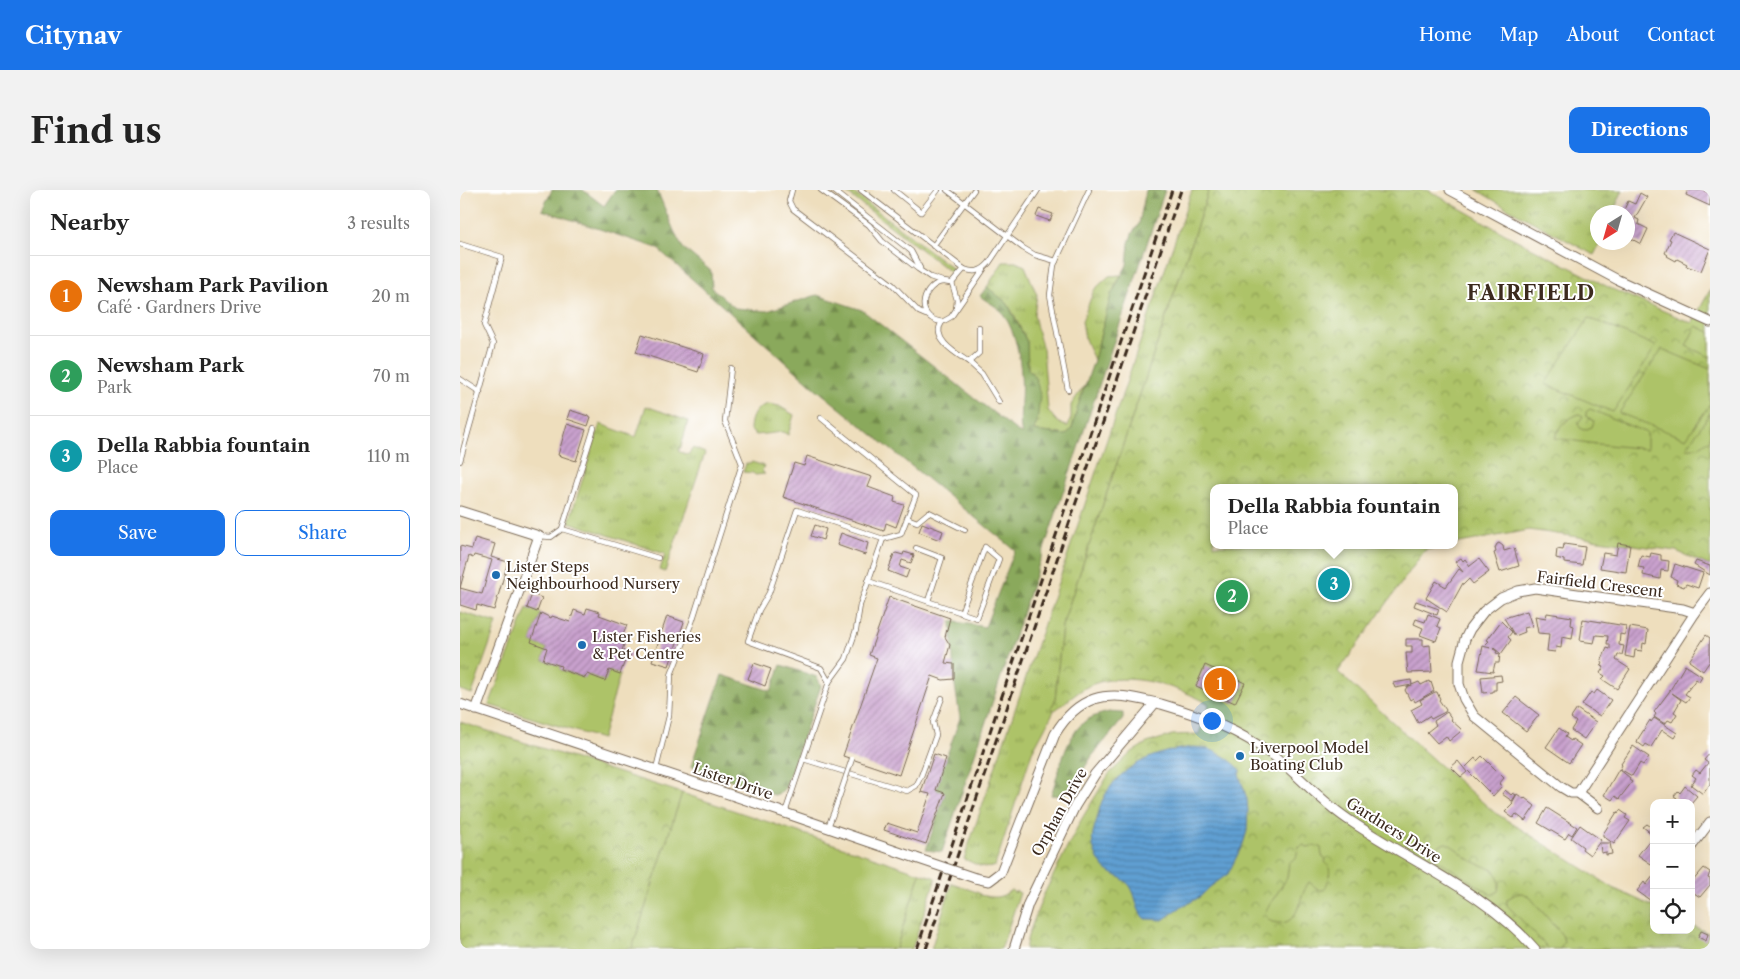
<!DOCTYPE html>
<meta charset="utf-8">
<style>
body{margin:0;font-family:"Libre Caslon Text",serif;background:#f2f2f2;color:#222}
.controls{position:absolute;right:15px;bottom:15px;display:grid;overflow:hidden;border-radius:10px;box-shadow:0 5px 20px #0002}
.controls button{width:45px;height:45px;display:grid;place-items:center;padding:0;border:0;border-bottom:1px solid #e0e0e0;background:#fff;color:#222;font:25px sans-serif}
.compass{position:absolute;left:1130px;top:15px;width:45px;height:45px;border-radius:50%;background:#fff;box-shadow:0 5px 20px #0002;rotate:217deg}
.you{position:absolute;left:751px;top:530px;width:18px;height:18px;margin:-12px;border:4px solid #fff;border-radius:50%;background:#1a73e8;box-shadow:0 0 0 8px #1a73e833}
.badge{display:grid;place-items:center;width:32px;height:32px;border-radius:50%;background:#1a73e8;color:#fff;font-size:16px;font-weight:700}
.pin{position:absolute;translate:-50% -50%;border:2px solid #fff;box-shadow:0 1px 5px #0006}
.popup{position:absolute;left:750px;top:294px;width:248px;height:65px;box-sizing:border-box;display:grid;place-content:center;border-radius:10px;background:#fff;filter:drop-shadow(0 1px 4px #0005);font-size:16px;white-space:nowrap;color:#767676}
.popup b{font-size:19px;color:#222}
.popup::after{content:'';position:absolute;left:50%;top:100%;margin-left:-10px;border:10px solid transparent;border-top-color:#fff}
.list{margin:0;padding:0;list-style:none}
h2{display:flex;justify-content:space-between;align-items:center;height:65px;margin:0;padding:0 20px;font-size:21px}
h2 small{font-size:16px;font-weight:400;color:#767676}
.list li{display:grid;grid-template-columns:32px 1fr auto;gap:15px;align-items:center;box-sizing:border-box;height:80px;padding:0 20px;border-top:1px solid #e0e0e0}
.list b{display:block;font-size:19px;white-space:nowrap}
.list p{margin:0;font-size:16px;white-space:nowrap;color:#767676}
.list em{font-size:16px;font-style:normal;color:#767676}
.actions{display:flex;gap:10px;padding:15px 20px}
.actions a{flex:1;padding:11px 0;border:1px solid #1a73e8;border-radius:10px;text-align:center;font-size:18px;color:#1a73e8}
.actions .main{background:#1a73e8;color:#fff}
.icon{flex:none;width:28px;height:28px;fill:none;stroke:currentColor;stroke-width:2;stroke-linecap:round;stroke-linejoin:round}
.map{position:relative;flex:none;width:1250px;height:759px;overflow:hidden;border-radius:10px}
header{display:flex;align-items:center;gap:30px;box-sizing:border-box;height:70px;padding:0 25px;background:#1a73e8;color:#fff}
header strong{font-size:24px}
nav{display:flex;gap:28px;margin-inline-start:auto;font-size:18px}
.intro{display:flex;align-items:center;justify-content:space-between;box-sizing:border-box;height:120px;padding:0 30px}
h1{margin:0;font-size:35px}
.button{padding:12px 22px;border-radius:10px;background:#1a73e8;color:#fff;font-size:18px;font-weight:700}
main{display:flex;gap:30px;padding:0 30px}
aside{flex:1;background:#fff;border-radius:10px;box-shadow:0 5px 20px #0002}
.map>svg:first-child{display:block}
</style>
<header>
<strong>Citynav</strong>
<nav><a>Home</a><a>Map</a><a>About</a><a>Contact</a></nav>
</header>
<div class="intro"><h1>Find us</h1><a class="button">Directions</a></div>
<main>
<aside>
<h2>Nearby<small>3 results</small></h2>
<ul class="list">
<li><span class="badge" style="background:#e8710a">1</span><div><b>Newsham Park Pavilion</b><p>Café · Gardners Drive</p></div><em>20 m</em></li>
<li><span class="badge" style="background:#2e9e5b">2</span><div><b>Newsham Park</b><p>Park</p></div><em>70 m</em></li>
<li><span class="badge" style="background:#0f9aa8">3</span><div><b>Della Rabbia fountain</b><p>Place</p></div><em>110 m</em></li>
</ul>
<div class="actions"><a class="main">Save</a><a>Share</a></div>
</aside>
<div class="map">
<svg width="1250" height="759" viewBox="0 0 1250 759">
<defs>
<pattern id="grass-tufts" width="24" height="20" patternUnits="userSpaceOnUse" patternTransform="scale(1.25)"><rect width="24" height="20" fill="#adc367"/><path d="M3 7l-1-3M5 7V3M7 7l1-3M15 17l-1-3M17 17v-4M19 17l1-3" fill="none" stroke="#8e9f54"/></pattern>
<pattern id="forest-firs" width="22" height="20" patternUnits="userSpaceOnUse" patternTransform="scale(1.25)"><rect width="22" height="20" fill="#8aa95c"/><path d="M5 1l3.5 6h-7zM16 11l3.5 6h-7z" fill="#728a4b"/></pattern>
<pattern id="park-crowns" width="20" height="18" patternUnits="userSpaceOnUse" patternTransform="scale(1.25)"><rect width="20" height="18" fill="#adc367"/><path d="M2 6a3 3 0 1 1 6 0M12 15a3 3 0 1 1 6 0" fill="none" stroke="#8e9f54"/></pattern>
<pattern id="water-rules" width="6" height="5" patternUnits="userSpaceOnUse" patternTransform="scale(1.25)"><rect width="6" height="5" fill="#5f9fd2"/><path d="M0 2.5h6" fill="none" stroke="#5082aa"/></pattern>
<pattern id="building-hatch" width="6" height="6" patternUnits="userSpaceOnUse" patternTransform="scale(1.25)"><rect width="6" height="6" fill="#c9a1ce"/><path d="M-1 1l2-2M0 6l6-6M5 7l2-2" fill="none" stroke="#a483a7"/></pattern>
</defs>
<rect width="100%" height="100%" fill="#fff"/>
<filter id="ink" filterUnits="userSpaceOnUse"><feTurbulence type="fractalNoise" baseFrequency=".02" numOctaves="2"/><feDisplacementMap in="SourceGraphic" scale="10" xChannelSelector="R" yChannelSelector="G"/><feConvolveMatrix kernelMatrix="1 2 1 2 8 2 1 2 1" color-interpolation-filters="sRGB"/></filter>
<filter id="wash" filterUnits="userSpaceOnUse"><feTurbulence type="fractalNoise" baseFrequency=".0096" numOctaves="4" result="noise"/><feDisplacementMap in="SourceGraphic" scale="20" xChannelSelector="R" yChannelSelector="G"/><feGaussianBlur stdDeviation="1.12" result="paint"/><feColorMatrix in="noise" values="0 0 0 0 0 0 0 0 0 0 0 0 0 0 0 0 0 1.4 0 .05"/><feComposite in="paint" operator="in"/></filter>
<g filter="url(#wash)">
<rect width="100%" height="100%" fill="#eedebd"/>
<!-- grass -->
<g fill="url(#grass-tufts)" stroke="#747642">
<polygon points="383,0 390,0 492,78 493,84"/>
<path d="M732,0H749L602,436L595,511L591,518L594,521L572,562L535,676C525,681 514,673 504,669Z"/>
<polygon points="1017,0 1163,0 1153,22 1138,22 1138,52 1140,53 1134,65 1045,17"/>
<path d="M543,72H556L565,76L577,105L574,124L578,143L583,159L588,220C593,227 599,236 608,236L611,228V215L624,196L612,238L607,245L573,241L576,189L568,179L567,152L554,125L547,113L527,97Z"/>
<polygon points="661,85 651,105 634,170 625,149 622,131 634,100 649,86"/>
<path d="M309,214L319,216L334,225L328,245L323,242L296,245L290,240C290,227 296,216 309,214Z"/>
<polygon points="186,216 228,231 221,257 218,261 228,265 233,258 245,263 205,382 200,380 205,364 109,332 140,234 176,247"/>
<polygon points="292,272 304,276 302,281 305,284 295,285 293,283 283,282 286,274"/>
<polygon points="0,422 37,433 12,504 0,500"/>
<polygon points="460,683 476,688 452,759 436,759"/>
<path d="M492,693L519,703L520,705C534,708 540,709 551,700L555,703L556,701L560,703L541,759H471Z"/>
</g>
<!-- forest -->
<g fill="url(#forest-firs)" stroke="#626a3d">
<path d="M92,0H123L144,16L155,0H197L214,41L223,58L251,81L252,98L275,118L307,121L357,105L402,120L562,245C559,233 561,223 561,211C563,183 559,148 544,125C537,115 528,113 520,106L527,97L547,113L567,152L568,179L576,189L580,205L577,233L573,241L606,245L612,238L618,216L634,170L651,105L667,75L669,53L672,44L679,34L686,0H705L482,662L466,660L485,604L476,600L486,568L500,528L494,489L491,431L525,437L555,360L355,198L197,58L82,20Z"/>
<polygon points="321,475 357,487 361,496 325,598 320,603 314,605 231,576 262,485 311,501"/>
<path d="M649,522L663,523V529L632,566L616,591L603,606L591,605C599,583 606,543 627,530C633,526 641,524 649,522Z"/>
</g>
<!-- park -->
<g fill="url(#park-crowns)" stroke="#747642">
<path d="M749,0H968L1045,44L1119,82L1152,99L1232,133L1250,100V376L1216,361L1069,340L994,354V298H754V355H990L965,360L878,482L976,572L1034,622L1155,699L1194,717V740H1231V735L1250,744V759H565L568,746L583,706L621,630L649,584L672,562L687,553L712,545L739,544L749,514C717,496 669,481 633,494C620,499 607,512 595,520L591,518L595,511L602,436Z"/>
<polygon points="0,532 222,603 172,759 0,759"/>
</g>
<!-- garden -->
<g fill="#adc367" stroke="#747642">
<polygon points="1129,128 1196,156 1153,222 1085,194"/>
<polygon points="1236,136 1250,142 1250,167 1226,156"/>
<polygon points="1202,159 1250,179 1250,214 1226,249 1159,223"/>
<path d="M1130,219L1187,243V259L1129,253L1095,248C1099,236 1108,228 1119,224L1123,226L1118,234L1121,239L1124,240L1132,237L1134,231L1126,226V222Z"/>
<polygon points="1250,223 1250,250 1238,257 1226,259"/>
<polygon points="67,418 81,423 71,452 87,458 83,470 101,476 101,480 125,488 127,484 145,491 149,480 160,484 142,549 29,515"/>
<polygon points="222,603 460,683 436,759 172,759"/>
<path d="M986,653C995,657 999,661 1006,667C1019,678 1045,676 1038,701L1032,705L975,668L973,662C976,657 980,654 986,653Z"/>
<path d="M844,655L849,658L855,655L861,658L862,666L866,669L865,672C873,678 869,692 864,700H859L849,692C837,708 841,739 812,732L807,728L805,722L827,688L829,672L836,669L838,658Z"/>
<polygon points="1062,703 1069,706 1102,745 1104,751 1100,759 1089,759 1047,715 1047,709 1056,704"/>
</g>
<!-- water -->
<path fill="url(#water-rules)" stroke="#4d6478" d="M733,557C752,557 768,567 781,580L779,584L787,609L788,621L787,641L783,654L768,684L750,697L740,707L718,719L703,730L685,729C676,722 677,706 670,696C664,688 655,686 648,681C642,677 638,669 635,662C630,650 633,641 637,629C638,624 640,617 642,611C659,575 696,561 733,557Z"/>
<g id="blocks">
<!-- building -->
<g fill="url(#building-hatch)">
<polygon points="1228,0 1242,0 1250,3 1250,16 1226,5"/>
<polygon points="1180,3 1187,7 1175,28 1179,30 1178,34 1188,39 1181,54 1168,47 1168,22 1163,22 1168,11 1175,14"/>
<polygon points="579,19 593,24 590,31 576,26"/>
<polygon points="1213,42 1250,59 1241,81 1226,76 1227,74 1217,69 1216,71 1207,66 1208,65 1205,63 1211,50 1209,49"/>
<polygon points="182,144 244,164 238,182 176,162"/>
<polygon points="110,220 131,227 128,236 107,229"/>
<polygon points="107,234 126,240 116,271 98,265"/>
<polygon points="347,266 412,287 408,297 435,307 434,312 444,315 436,337 426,333 424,341 323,307 334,273 344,276"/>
<polygon points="462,333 483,341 480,350 459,342"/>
<polygon points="355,335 366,339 363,350 351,346"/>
<polygon points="381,343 408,353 405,365 377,355"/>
<polygon points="15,348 35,354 31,367 48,372 34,420 17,415 16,420 0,415 0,398 22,404 32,370 14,365 13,368 9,366 0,398 0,356 12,359"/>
<polygon points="1039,353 1043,356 1044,361 1054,358 1059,376 1040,382 1034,363 1036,362 1035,358 1037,354"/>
<polygon points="1158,353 1170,355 1166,382 1140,378 1143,363 1156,365"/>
<polygon points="1104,354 1125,357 1122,375 1104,373 1104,370 1096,368 1097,359 1103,360"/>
<polygon points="444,362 454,365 451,373 442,370 440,377 449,380 446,388 428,381 434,364 436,363 443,365"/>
<polygon points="1191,363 1201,365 1201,370 1209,371 1208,381 1201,380 1200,389 1183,385 1184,378 1178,377 1181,365 1190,367"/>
<polygon points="1001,368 1003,371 1005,369 1010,376 1019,369 1029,382 1013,394 1009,389 1004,394 1003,393 987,422 966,408 976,391 986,397 999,379 1003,382 995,372"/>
<polygon points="1236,371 1250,376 1250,385 1234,375"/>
<polygon points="1215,374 1243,383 1238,398 1226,394 1224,397 1216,394 1217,390 1211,387"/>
<polygon points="72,404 82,408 77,422 67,418"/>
<polygon points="429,407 490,428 485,447 490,455 485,473 494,474 494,489 483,490 472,486 439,585 383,566 417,468 409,465"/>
<polygon points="956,411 979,419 977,425 954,416"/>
<polygon points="127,418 140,422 139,425 167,435 163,445 167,447 162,460 171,463 169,469 166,468 160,484 149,480 145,491 127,484 125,488 100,479 101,476 83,470 87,458 71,452 81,423 91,428 92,426 110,432 114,420 125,424"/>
<polygon points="1067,421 1072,436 1064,438 1065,442 1055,446 1044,428"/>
<polygon points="1087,423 1112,427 1111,435 1114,436 1112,449 1102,447 1101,458 1096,457 1095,462 1087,461 1089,444 1078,443 1075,426 1086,428"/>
<polygon points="968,424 980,429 977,436 981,438 976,451 960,445 963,438 954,434 956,429 965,432"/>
<polygon points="207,426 224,432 209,476 192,471"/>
<polygon points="1123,429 1166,436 1165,445 1160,444 1159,455 1164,456 1162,465 1158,465 1156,470 1170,479 1157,499 1142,489 1145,486 1140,483 1144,477 1141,476 1143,473 1141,472 1147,458 1150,459 1150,454 1147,454 1148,446 1136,445 1134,453 1120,451"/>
<polygon points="1041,431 1052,442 1048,447 1051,450 1041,464 1034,458 1033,459 1037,461 1036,463 1040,464 1039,473 1035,473 1033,482 1018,480 1023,456 1030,458 1026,454 1029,451 1027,450"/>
<polygon points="1170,437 1188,440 1186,454 1183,453 1182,461 1175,460 1174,468 1165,466"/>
<polygon points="1246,445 1250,448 1250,471 1243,481 1229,471"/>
<polygon points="946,449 963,449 963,456 970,455 972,482 948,483 946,463 952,463 952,456 946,456"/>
<polygon points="294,473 311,479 305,496 288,489"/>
<polygon points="745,475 785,493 775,513 736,496"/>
<polygon points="1225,475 1242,486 1239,491 1236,489 1225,504 1230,507 1226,512 1212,503 1221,510 1214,522 1217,524 1212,532 1208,530 1205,534 1194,527 1196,524 1194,522 1209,502"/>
<polygon points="1041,485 1042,491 1036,492 1036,500 1033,500 1033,502 1023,503 1021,487"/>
<polygon points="951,490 952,495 935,498 933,493"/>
<polygon points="969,491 970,493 971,492 974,501 955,512 953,508 950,510 945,500 947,497 959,492 961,495"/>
<polygon points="1137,500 1151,510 1140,526 1122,515 1131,502 1134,504"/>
<polygon points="975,502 977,502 980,509 979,510 986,520 985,522 971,529 969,526 958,533 951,520 962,514 960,510"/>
<polygon points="1056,507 1079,525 1066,541 1043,523"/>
<polygon points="1117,519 1136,532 1124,549 1111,540 1116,532 1111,528"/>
<polygon points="987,522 992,529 991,530 1001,539 1000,542 989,551 986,546 977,553 967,542 976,535 974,531"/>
<polygon points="1194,528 1217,543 1214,548 1202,540 1191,557 1186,554 1184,557 1177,552 1178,549 1190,530 1191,532"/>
<polygon points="1099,538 1107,544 1105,547 1111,551 1112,549 1121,555 1109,573 1086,557"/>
<polygon points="1173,556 1189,567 1183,575 1180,573 1172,586 1160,579 1162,575 1161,574"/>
<polygon points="1250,563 1250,594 1243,604 1231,595 1236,588 1232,585 1236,580 1240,583 1243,579 1248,573 1244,570"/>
<polygon points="474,564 486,568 476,600 485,603 466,654 424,640 427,633 457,643 470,604 461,602"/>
<polygon points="1022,566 1044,588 1039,594 1042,596 1033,606 1005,578 1015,568 1017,571"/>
<polygon points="998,571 1007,582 1001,587 991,577"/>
<polygon points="1159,579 1170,588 1169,590 1172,592 1159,609 1155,606 1152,610 1144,605"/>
<polygon points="1225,596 1237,606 1231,613 1213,613 1217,608 1214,606 1218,601 1220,603"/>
<polygon points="1045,600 1051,605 1053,603 1056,605 1052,611 1042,604"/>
<polygon points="1057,604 1064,609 1065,608 1075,616 1065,631 1056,624 1053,628 1045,622 1053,614 1052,613"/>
<polygon points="1087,618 1117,637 1112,645 1109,643 1105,649 1078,633"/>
<polygon points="1160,620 1167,625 1165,628 1170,631 1154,654 1143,646 1143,644 1157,622 1158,623"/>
<polygon points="1187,634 1194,639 1191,643 1183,637"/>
<polygon points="1120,635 1141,650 1130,665 1122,659 1123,657 1111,648"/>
<polygon points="1191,648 1194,650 1194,671 1191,674 1178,665"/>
<polygon points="1140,653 1150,653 1152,664 1146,665 1146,662 1141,663"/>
<polygon points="1244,678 1250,682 1248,688 1250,689 1250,695 1240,707 1231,701 1231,693"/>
<polygon points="1194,685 1194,713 1177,701 1184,692 1186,695"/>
<polygon points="1241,741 1248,744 1246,751 1238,747"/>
</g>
</g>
</g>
<g filter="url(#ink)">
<use href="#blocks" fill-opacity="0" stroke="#7a6956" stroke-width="1"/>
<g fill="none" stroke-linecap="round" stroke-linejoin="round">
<defs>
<g id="service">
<polyline points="332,0 329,11 333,19 433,95 459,122 466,125"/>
<polyline points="361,0 409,35 422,51 458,79 470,87 482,91"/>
<polyline points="373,0 451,61 460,78"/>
<path d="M401,0L504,79C514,83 521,82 529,73L578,0"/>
<polyline points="434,0 461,22 478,0"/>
<polyline points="487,0 563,58 575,65 596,71"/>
<polyline points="0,54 42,67 24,135 33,154 0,271"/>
<polyline points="473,56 514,0"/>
<path d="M504,79L492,93C489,93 486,92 484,92C465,92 451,127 482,132L491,127L524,79"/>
<polyline points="492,93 497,110 496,119"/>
<path d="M482,132C470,149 497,164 509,172L519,163V137"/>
<polyline points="509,172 522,184 539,212"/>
<polyline points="0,189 20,202"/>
<polyline points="608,200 590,105 594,75 629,0"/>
<polyline points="361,228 456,305 441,344 423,349 337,320 315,385 309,403 299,420 288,451 361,478 369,492"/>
<polyline points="447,328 457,332 469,322 505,340"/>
<polyline points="102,339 134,238"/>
<polyline points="79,346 91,347 102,339 198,368"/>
<polyline points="456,358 482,368 468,411"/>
<polyline points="408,391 517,428 539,369 525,357 501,423"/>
<polyline points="343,569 447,601 456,596 461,586 476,545 473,532 482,508"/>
<polyline points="196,579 209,526 211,485 232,432 282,274 265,231 271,178"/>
<polyline points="325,623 369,492 386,469 396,440 400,415 423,349"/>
<polyline points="368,637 375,619"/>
</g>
<g id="minor">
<polyline points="990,0 1158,90 1250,132"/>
<polyline points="0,321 79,346 16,520"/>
<polyline points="0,514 325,623 456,668"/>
<polyline points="1118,603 1235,423 1250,403"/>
<polyline points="1138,618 1118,603 1111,603 1101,597 1014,526 1004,509 999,494 999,471 1005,449 1010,439 1024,421 1041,408 1058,401 1075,398 1223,419 1235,423"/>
<polyline points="1231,657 1250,632"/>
<path d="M515,688L529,691L541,682L595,544C604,529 616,515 634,509C656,502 679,509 701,514C742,526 779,540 814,566C841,587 863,614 892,632C953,673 1026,703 1075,759"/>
<polyline points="554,759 568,714 615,616 635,584 695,513"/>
</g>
</defs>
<!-- service casing -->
<use href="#service" stroke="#7a6956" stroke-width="6"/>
<!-- minor casing -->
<use href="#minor" stroke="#7a6956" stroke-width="11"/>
<!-- service -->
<use href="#service" stroke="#fff" stroke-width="4.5"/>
<!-- minor -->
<use href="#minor" stroke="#fff" stroke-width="9"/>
<!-- rail -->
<g stroke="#3b2a1e" stroke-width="3" stroke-dasharray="8 4" stroke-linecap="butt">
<polyline points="457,759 712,0"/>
<polyline points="466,759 721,0"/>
</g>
<defs>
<polyline id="service-bridge" points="375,619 392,569"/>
<polyline id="minor-bridge" points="456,668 515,688"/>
</defs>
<!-- service-bridge casing -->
<use href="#service-bridge" stroke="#7a6956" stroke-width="6" stroke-linecap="butt"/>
<!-- minor-bridge casing -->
<use href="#minor-bridge" stroke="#7a6956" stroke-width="11" stroke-linecap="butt"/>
<!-- service-bridge -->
<use href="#service-bridge" stroke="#fff" stroke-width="4.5"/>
<!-- minor-bridge -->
<use href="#minor-bridge" stroke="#fff" stroke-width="9"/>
</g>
</g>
<!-- markers -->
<g fill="#1f6fb2" stroke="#fff" stroke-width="2">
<circle cx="36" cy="385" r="5"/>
<circle cx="122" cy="455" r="5"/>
<circle cx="780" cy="566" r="5"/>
</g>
<g text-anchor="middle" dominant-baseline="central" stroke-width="4" stroke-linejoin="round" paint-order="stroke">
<!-- poi labels -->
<g font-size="15" fill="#3b2a1e" stroke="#fff" text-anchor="start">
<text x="46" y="376">Lister Steps<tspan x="46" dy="17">Neighbourhood Nursery</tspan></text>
<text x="132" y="446">Lister Fisheries<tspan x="132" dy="17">&amp; Pet Centre</tspan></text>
<text x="790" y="557">Liverpool Model<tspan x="790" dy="17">Boating Club</tspan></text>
</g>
<!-- street labels -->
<g font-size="15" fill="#3b2a1e" stroke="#fff">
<text transform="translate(1140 394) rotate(7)">Fairfield Crescent</text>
<text transform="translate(273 591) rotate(19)">Lister Drive</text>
<text transform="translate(599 622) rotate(-61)">Orphan Drive</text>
<text transform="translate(934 640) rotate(32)">Gardners Drive</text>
</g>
<!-- district labels -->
<g font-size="20" font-weight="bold" letter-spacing="1" fill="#3b2a1e" stroke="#fff">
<text x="1071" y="103">FAIRFIELD</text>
</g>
</g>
</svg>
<div class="controls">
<button>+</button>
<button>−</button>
<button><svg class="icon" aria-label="locate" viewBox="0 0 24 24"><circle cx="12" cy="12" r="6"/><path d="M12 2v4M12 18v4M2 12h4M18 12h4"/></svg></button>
</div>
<svg class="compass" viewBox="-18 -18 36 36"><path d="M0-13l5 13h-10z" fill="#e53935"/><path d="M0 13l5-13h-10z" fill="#767676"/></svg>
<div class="you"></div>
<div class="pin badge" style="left:760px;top:494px;background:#e8710a">1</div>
<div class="pin badge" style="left:772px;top:406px;background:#2e9e5b">2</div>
<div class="pin badge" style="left:874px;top:394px;background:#0f9aa8">3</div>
<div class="popup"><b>Della Rabbia fountain</b>Place</div>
</div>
</main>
